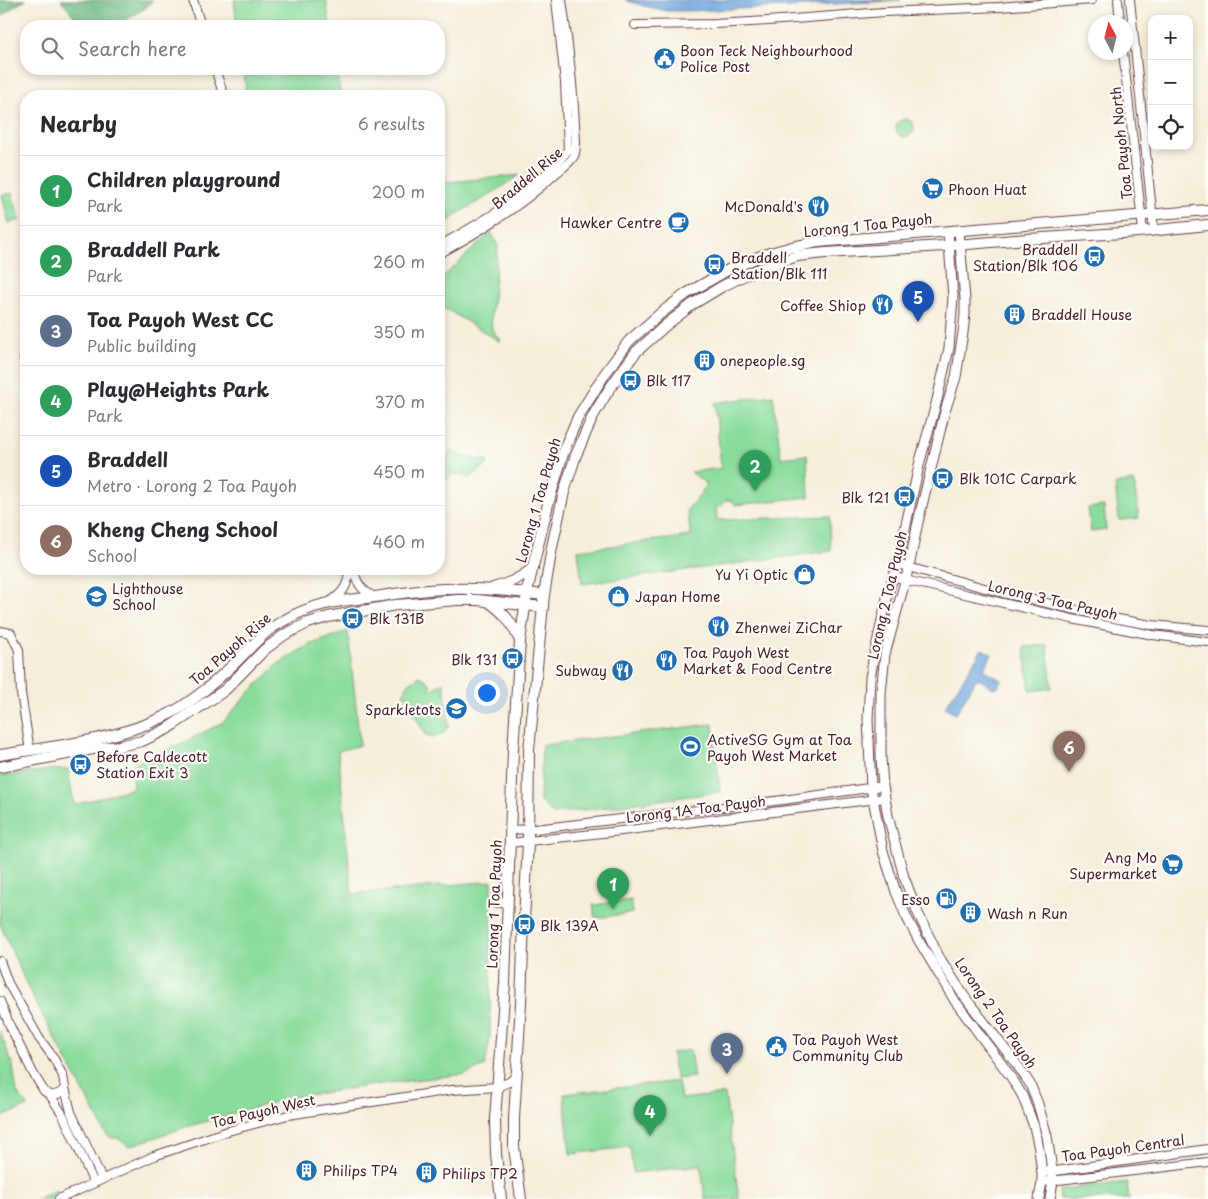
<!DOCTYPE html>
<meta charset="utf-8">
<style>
body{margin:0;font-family:"Playpen Sans",sans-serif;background:#f7f7f7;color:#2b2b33}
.controls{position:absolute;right:15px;top:15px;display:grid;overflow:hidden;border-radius:10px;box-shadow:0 2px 8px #0003}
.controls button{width:45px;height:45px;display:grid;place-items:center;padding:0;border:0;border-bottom:1px solid #e1e1e2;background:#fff;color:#2b2b33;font:25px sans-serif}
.compass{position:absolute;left:1088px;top:15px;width:45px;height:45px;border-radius:50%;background:#fff;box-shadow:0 2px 8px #0003;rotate:353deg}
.you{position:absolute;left:486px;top:692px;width:18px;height:18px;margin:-12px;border:4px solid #fff;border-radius:50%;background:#1a73e8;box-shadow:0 0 0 8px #1a73e833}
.badge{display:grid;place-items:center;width:32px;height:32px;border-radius:50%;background:#1a73e8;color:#fff;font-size:16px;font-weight:700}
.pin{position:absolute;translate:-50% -41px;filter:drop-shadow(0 1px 2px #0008)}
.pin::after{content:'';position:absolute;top:26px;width:18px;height:15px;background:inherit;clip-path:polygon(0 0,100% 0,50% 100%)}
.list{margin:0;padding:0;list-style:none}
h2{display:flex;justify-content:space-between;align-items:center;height:65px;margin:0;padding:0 20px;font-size:21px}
h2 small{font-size:16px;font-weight:400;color:#7c7c81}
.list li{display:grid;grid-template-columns:32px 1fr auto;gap:15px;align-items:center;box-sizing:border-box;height:70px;padding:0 20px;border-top:1px solid #e1e1e2}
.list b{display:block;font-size:19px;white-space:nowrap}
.list p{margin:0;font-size:16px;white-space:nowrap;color:#7c7c81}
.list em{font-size:16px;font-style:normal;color:#7c7c81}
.icon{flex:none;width:28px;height:28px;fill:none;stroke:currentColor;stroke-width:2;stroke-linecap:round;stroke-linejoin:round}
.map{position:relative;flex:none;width:1208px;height:1199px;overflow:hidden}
.search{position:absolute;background:#fff;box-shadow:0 2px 8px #0003;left:20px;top:20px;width:425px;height:55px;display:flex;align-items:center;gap:12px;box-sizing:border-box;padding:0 18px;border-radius:20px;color:#7c7c81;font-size:19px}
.panel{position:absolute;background:#fff;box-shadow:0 2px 8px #0003;left:20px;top:90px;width:425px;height:485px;border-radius:20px}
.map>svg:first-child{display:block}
</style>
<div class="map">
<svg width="1208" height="1199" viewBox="0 0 1208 1199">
<rect width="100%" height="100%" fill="#fdfcf7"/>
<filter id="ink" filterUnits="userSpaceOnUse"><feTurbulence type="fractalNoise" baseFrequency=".02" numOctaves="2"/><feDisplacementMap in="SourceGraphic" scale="10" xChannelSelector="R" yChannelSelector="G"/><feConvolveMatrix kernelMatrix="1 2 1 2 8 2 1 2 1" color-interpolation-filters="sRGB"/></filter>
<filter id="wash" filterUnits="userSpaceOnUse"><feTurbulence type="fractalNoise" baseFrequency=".0096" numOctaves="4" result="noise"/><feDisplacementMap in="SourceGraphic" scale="20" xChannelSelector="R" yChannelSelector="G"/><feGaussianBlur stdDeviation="1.12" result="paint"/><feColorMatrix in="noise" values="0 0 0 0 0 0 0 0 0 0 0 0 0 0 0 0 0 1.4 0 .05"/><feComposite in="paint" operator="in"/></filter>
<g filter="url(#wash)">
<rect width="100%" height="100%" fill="#f5eeda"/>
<!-- green -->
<g fill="#89db9c" stroke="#6a7d64">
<polygon points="234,0 326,0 330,26 237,26"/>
<polygon points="243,69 336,69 340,91 339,96 247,96"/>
<circle cx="905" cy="128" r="9"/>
<polygon points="520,175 483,199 455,215 439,232 439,183"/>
<polygon points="12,193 20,220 9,223 2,195"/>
<polygon points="491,232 498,246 491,318 492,329 501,342 439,305 439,281"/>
<polygon points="773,395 781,458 807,455 809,497 735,505 734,502 731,500 726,500 722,504 722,506 716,507 717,520 830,516 831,551 582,584 578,550 691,536 687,510 707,485 691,472 721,468 715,403"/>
<path d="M450,451C455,452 458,454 463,456C470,459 477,460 485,460L487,461V465L469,478L451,473C448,481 448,480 439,480V465L448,457Z"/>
<polygon points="1134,481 1139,518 1119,520 1115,484"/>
<polygon points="1104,506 1106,530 1091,532 1088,508"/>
<polygon points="348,631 360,745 338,751 352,894 492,881 490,1037 485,1066 466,1074 372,1085 290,1098 186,1127 129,1146 117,1138 111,1138 106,1134 29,990 0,924 0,776 50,770 68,769 74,805 133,788 132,765 187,741 223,722 250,692 279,663 309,645"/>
<polygon points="1047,645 1052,688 1030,691 1024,647"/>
<path d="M420,676L430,683L431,690L444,682L449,726C442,737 439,737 427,736L414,715L413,702L403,694L409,683Z"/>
<polygon points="713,724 720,792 553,814 540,802 542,745"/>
<polygon points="631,900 632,913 595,918 593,905"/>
<polygon points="0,1031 13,1066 17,1093 28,1106 0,1118 0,1106 2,1105 0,1102"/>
<polygon points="690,1050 694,1077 676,1079 672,1053"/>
<polygon points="678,1081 681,1099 725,1094 739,1199 705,1199 701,1165 633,1173 630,1147 570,1154 564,1094"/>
<polygon points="1127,1182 1129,1199 1060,1199 1059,1190"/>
<polygon points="57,1190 60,1196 53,1199 36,1199"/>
</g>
<!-- forest -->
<g fill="#6ebb84" stroke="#5c6d58">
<polygon points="0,0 26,0 15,6 0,18"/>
<polygon points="61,0 153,0 146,8 117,26 82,26"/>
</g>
<!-- water -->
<g fill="#6ca3da" stroke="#5b6182">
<polygon points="625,0 901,0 789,7 690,11 667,11 644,6"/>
<polygon points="982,649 992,654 984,669 999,679 1001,680 998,687 993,688 977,678 956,714 945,707"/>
</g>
</g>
<g filter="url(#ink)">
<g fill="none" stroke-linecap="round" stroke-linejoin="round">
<defs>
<g id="minor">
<polyline points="193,0 201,26"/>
<polyline points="1118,0 1120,22"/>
<polyline points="1130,0 1154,230"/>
<polyline points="635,25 715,24 768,21 884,12 999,7 1092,0"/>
<polyline points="1123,52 1143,231"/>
<polyline points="215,69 224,96"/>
<path d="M439,246C486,220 534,193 568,150L565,82L556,0"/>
<path d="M439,254C480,231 520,207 555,174C561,169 570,163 574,156C578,147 575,134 575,125C573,83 568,42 562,0"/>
<polyline points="24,359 26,358"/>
<polyline points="897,564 1003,593 1107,617 1151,625 1208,630"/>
<path d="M354,569C356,583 362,591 375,597"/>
<polyline points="893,576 905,580 1072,619 1153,635 1208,642"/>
<path d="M331,601C343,593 350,584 348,569"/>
<polyline points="0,631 11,633 19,650 21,693 30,751"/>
<polyline points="510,830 535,829 783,800 883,786"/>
<polyline points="510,843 621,831 885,798"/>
<polyline points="497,903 507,902"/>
<path d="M0,961L8,983L39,1038L53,1057L63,1076L65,1088C61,1094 57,1095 50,1095"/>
<polyline points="0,1001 10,1026 33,1073 44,1091 50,1095 63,1115 94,1183"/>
<polyline points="65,1088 71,1112 102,1179"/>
<polyline points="1042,1173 1208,1149"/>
<polyline points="1042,1182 1208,1162"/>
<polyline points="59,1199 154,1156 228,1131 288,1115 352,1105 452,1090 497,1087 509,1082 513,1079 516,1073"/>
</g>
<g id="tertiary">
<polyline points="948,231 953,297 949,348 936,404 920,461 899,556 887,598 873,661 870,678 868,719 871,788 883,851 896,892 906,916 919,941 955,1001 1011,1077 1022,1095 1034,1126 1039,1149 1042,1173 1042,1182 1039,1199"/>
<polyline points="959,231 965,299 965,314 963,333 956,377 945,411 918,522 909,567 885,654 881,693 881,758 883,786 888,816 904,877 917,911 927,932 939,957 964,996 1018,1066 1030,1084 1038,1104 1047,1136 1052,1170 1053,1181 1050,1199"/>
</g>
<g id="secondary">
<path d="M493,588C508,584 521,578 533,568"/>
<path d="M489,602C505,613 512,623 520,641"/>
<path d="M0,755C53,746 112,741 161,718C190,705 214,683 236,662C247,651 257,640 269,630C274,626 280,623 285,620C315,602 341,601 375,597C393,594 410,592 428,590C465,587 507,590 544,595"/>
<polyline points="0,767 98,748 119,746 142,741 167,729 225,690 264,650 284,635 308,623 328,617 396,605 457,600 477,600 543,607"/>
<polyline points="501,1199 496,1154 495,1119 505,983 513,750 520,641 528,587 548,504 565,447 578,417 604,375 629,341 661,313 686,294 726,271 763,255 792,247 818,242 1208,210"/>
<polyline points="521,1199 514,1147 514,1118 521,1003 524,920 528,842 529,750 544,595 552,547 564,492 576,455 593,416 608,391 625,367 636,352 666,325 693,304 721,287 749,273 797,256 825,253 944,246 1028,239 1138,232 1208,225"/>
</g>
</defs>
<!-- minor casing -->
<use href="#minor" stroke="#643e45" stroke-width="10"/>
<!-- tertiary casing -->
<use href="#tertiary" stroke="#643e45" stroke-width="11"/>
<!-- secondary casing -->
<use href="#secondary" stroke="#643e45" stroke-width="12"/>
<!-- minor -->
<use href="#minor" stroke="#fff" stroke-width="8"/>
<!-- tertiary -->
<use href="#tertiary" stroke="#fff" stroke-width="9"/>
<!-- secondary -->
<use href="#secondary" stroke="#fff" stroke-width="10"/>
</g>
</g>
<!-- icons -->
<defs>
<symbol id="civic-disc" viewBox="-11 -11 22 22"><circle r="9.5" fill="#1f6fb2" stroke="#fdfcf7"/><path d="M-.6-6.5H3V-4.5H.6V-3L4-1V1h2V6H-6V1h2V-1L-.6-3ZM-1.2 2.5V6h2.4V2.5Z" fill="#fff"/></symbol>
<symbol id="supermarket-disc" viewBox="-11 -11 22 22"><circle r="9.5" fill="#1f6fb2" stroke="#fdfcf7"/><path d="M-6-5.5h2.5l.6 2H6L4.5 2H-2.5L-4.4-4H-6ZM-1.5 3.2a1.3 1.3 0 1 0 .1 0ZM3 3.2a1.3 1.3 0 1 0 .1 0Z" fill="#fff"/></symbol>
<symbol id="restaurant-disc" viewBox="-11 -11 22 22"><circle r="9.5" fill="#1f6fb2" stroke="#fdfcf7"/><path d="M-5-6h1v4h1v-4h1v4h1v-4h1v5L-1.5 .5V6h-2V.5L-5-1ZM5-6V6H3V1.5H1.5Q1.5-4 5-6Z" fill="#fff"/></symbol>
<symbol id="cafe-disc" viewBox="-11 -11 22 22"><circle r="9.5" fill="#1f6fb2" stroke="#fdfcf7"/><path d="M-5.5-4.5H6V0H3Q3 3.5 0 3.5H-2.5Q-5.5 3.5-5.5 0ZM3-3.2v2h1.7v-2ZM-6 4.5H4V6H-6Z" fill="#fff"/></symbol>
<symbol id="bus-disc" viewBox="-11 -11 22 22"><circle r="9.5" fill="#1f6fb2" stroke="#fdfcf7"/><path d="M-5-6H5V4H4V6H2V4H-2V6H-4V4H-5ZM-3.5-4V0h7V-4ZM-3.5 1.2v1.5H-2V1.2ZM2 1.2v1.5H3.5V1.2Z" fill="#fff"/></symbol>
<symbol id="building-disc" viewBox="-11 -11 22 22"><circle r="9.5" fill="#1f6fb2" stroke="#fdfcf7"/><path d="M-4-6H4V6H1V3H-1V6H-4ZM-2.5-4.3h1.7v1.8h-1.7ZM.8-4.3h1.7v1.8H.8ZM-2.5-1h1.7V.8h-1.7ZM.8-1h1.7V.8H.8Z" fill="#fff"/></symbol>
<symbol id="shop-disc" viewBox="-11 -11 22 22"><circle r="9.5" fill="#1f6fb2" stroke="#fdfcf7"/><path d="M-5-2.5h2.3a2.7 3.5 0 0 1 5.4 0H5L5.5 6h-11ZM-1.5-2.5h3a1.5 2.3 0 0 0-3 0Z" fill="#fff"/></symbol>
<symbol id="school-disc" viewBox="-11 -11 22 22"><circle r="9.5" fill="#1f6fb2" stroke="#fdfcf7"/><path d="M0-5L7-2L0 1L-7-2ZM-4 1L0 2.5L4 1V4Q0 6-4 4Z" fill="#fff"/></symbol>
<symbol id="stadium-disc" viewBox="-11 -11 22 22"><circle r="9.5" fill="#1f6fb2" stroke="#fdfcf7"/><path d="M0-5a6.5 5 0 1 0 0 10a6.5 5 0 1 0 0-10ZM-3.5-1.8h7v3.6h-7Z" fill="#fff"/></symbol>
<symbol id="fuel-disc" viewBox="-11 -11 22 22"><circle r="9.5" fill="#1f6fb2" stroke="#fdfcf7"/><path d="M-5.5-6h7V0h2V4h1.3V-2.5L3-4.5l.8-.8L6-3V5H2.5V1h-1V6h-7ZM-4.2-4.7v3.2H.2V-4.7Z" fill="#fff"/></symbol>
</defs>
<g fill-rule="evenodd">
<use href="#civic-disc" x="652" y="46" width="25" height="25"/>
<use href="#supermarket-disc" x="920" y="176" width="25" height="25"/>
<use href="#restaurant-disc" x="806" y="194" width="25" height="25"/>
<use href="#cafe-disc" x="666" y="210" width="25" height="25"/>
<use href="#bus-disc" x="1082" y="244" width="25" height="25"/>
<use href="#bus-disc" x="702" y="252" width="25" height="25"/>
<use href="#restaurant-disc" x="870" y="292" width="25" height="25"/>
<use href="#building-disc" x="1002" y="302" width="25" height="25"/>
<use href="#building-disc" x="692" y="348" width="25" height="25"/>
<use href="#bus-disc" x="618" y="368" width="25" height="25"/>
<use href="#bus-disc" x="930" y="466" width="25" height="25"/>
<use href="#bus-disc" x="892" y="484" width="25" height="25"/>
<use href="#shop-disc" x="792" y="562" width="25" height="25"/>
<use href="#school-disc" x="84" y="584" width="25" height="25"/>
<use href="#shop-disc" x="606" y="584" width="25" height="25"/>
<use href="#bus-disc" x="340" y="606" width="25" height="25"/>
<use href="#restaurant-disc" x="706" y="614" width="25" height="25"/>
<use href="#bus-disc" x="500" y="646" width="25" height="25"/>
<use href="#restaurant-disc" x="654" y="648" width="25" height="25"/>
<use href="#restaurant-disc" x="610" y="658" width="25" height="25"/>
<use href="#school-disc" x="444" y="696" width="25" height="25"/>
<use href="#stadium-disc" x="678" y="734" width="25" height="25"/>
<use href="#bus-disc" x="68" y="752" width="25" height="25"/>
<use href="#supermarket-disc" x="1160" y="852" width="25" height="25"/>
<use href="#fuel-disc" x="934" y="886" width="25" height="25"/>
<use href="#building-disc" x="958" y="900" width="25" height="25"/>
<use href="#bus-disc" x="512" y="912" width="25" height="25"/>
<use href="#civic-disc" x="764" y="1034" width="25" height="25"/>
<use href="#building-disc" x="294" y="1158" width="25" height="25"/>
<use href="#building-disc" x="414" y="1160" width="25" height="25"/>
</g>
<g text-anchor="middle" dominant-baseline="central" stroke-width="4.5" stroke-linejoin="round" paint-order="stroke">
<!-- poi labels -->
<g font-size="14" fill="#4a1f2b" stroke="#fdfcf7" text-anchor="start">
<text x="680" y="50">Boon Teck Neighbourhood<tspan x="680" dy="16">Police Post</tspan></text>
<text x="948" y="189">Phoon Huat</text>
<text x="803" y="206" text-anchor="end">McDonald's</text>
<text x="662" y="222" text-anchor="end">Hawker Centre</text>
<text x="1078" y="249" text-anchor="end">Braddell<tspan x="1078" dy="16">Station/Blk 106</tspan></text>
<text x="731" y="257">Braddell<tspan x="731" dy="16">Station/Blk 111</tspan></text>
<text x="866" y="305" text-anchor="end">Coffee Shiop</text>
<text x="1031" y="314">Braddell House</text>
<text x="720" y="360">onepeople.sg</text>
<text x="646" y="380">Blk 117</text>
<text x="959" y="478">Blk 101C Carpark</text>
<text x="889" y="497" text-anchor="end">Blk 121</text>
<text x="788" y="574" text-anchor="end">Yu Yi Optic</text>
<text x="112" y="588">Lighthouse<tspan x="112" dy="16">School</tspan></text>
<text x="635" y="596">Japan Home</text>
<text x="369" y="618">Blk 131B</text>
<text x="735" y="627">Zhenwei ZiChar</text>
<text x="683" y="652">Toa Payoh West<tspan x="683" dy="16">Market &amp; Food Centre</tspan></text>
<text x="497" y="659" text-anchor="end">Blk 131</text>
<text x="607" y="670" text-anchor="end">Subway</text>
<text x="441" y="709" text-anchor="end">Sparkletots</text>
<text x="707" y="739">ActiveSG Gym at Toa<tspan x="707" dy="16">Payoh West Market</tspan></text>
<text x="96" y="756">Before Caldecott<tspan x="96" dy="16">Station Exit 3</tspan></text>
<text x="1157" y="857" text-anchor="end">Ang Mo<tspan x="1157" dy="16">Supermarket</tspan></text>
<text x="930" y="899" text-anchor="end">Esso</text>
<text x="987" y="913">Wash n Run</text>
<text x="540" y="925">Blk 139A</text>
<text x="792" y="1039">Toa Payoh West<tspan x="792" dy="16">Community Club</tspan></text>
<text x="323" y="1170">Philips TP4</text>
<text x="442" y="1173">Philips TP2</text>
</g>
<!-- street labels -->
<g font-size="14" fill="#4a1f2b" stroke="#fdfcf7">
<text transform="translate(1121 143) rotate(-96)">Toa Payoh North</text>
<text transform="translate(527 178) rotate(-40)">Braddell Rise</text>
<text transform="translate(868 225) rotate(-6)">Lorong 1 Toa Payoh</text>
<text transform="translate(538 500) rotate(-74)">Lorong 1 Toa Payoh</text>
<text transform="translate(887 595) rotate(-77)">Lorong 2 Toa Payoh</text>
<text transform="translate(1053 600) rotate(13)">Lorong 3 Toa Payoh</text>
<text transform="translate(230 649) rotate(-41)">Toa Payoh Rise</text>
<text transform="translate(696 809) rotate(-7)">Lorong 1A Toa Payoh</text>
<text transform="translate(494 904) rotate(-88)">Lorong 1 Toa Payoh</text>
<text transform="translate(996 1013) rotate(55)">Lorong 2 Toa Payoh</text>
<text transform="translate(263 1111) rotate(-13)">Toa Payoh West</text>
<text transform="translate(1123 1148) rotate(-8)">Toa Payoh Central</text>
</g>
</g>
</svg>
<div class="controls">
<button>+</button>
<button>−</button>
<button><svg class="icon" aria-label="locate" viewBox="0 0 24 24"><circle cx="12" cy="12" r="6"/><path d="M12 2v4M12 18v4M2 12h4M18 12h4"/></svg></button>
</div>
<svg class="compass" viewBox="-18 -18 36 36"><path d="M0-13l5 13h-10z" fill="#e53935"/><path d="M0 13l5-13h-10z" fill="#7c7c81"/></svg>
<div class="you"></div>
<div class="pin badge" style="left:613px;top:909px;background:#2e9e5b">1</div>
<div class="pin badge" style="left:755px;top:491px;background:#2e9e5b">2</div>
<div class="pin badge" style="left:727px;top:1074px;background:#5c6f8a">3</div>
<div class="pin badge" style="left:650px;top:1136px;background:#2e9e5b">4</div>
<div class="pin badge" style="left:918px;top:322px;background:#1a4fb4">5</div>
<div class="pin badge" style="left:1069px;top:772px;background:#8d6e63">6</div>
<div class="search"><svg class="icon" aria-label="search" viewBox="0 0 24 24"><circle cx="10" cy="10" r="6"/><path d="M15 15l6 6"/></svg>Search here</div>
<section class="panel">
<h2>Nearby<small>6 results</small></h2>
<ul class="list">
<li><span class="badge" style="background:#2e9e5b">1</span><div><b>Children playground</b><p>Park</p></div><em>200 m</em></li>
<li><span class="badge" style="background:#2e9e5b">2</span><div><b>Braddell Park</b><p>Park</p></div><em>260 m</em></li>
<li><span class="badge" style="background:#5c6f8a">3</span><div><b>Toa Payoh West CC</b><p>Public building</p></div><em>350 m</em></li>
<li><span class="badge" style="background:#2e9e5b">4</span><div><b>Play@Heights Park</b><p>Park</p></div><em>370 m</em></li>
<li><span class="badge" style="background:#1a4fb4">5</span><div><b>Braddell</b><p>Metro · Lorong 2 Toa Payoh</p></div><em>450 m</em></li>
<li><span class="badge" style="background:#8d6e63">6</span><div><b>Kheng Cheng School</b><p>School</p></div><em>460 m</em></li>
</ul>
</section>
</div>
